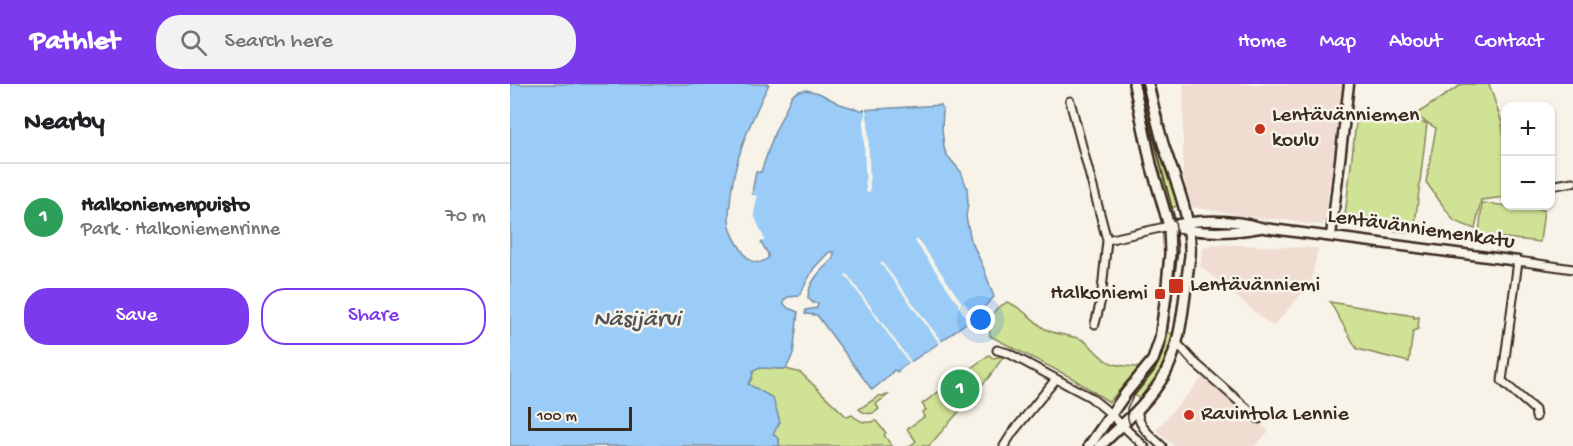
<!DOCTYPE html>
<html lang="en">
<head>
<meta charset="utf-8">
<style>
  body { margin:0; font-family:"Gochi Hand",sans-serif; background:#f2f2f2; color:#202124 }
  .controls { position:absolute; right:18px; top:18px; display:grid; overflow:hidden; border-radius:12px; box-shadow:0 2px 4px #0004 }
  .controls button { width:54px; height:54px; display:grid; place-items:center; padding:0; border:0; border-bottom:2px solid #e0e0e0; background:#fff; color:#202124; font:30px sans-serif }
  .scale { position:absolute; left:18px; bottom:15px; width:104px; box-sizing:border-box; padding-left:6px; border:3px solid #3b2a1e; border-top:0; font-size:16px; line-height:21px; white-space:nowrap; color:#3b2a1e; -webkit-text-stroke:4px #f7f3e8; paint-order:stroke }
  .you { position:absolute; left:471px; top:236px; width:21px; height:21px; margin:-15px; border:4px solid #fff; border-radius:50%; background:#1a73e8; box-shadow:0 0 0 9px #1a73e833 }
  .badge { display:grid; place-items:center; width:39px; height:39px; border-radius:50%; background:#7c3aed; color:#fff; font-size:20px; font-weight:700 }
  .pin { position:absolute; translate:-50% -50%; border:3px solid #fff; box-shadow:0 2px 6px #0006 }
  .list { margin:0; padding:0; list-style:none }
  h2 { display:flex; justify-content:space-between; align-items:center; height:78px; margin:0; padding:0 24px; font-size:26px }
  h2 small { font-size:20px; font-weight:400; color:#757577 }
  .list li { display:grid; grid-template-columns:39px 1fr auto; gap:18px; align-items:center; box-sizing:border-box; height:108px; padding:0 24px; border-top:2px solid #e0e0e0 }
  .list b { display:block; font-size:22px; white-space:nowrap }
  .list p { margin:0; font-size:20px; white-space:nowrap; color:#757577 }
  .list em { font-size:20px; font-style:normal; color:#757577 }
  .actions { display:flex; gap:12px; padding:18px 24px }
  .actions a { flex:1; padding:14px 0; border:2px solid #7c3aed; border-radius:24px; text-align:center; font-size:21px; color:#7c3aed }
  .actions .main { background:#7c3aed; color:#fff }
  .icon { flex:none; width:33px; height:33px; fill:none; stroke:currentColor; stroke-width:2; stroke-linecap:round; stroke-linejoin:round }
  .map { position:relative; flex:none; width:1063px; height:362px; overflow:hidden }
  header { display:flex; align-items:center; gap:36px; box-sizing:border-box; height:84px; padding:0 30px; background:#7c3aed; color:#fff }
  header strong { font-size:28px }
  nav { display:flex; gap:33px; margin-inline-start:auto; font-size:21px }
  .search { width:420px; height:54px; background:#f2f2f2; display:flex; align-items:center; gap:15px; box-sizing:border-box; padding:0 21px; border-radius:24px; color:#757577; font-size:22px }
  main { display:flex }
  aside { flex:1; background:#fff }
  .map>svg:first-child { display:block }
</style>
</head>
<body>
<header>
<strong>Pathlet</strong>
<div class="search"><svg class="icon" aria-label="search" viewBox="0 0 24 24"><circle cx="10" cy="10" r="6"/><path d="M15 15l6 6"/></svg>Search here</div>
<nav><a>Home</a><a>Map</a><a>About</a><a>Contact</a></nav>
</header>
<main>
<aside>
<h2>Nearby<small></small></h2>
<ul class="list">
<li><span class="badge" style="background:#2e9e5b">1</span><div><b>Halkoniemenpuisto</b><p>Park · Halkoniemenrinne</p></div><em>70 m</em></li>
</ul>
<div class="actions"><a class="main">Save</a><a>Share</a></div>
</aside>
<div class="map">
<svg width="1063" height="362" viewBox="0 0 1063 362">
  <rect width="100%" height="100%" fill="#f7f3e8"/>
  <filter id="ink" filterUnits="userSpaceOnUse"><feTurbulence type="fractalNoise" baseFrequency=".0167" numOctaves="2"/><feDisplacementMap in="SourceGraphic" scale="12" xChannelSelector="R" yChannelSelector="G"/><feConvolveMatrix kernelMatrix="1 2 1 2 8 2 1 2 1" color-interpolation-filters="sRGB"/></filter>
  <g filter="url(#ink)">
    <!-- built -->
    <path fill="#f1dcd2" d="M673 0H833L814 141 798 140 776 136 754 135 682 123 673 91Z
      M703 160 808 164 801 199 763 243 690 182 693 164Z
      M695 291 759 347 745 362H664L646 346Z"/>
    <!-- green -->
    <path fill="#d0e296" stroke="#86865a" stroke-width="1.5" d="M626 0H635L670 121 658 125 649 88 643 74Z
      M952 0H979L992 39 995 63V113L971 116 965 145 944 137 916 98 926 44 905 31Z
      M847 30 917 39 904 149 834 140Z
      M972 119 1034 126 1030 158 969 151Z
      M497 218C511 222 523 237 535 245 546 251 559 251 571 255 580 259 584 267 592 273 601 282 615 282 627 283L628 285 599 318 562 294 480 252V247L476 240 486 225Z
      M820 218 904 232V234L909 233 908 245 903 247 899 278 847 265Z
      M653 248 666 250C659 277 649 294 632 316L620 309Z
      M479 271 483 274 494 272 479 293 419 362H400L406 357 397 345 414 333 412 328 416 326 412 320Z
      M250 284 276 285 291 289 337 333 342 331C350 338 356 340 366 337L376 349 374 351 382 362H269V355L263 350 238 300 242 294 243 287Z
      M378 311 366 320 369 325C363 331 355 331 349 325L369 312Z"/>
    <!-- water -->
    <path fill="#9accf7" stroke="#748ba0" stroke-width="1.5" d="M0 0H259C240 38 223 77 220 119 219 127 218 135 220 142 222 153 229 162 235 171 242 180 249 181 258 174V170C238 138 238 125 246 88H251L264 50 282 11 289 7 296 6 309 9 330 20 350 26 431 21 433 27 432 45 434 63 436 70 451 88 457 104 458 119 456 133 461 156 474 185 484 213 468 229 467 228 463 230 464 233 429 259 390 285 388 288 384 286 378 293 362 306 307 231 295 230 296 226 307 224 308 219H303L298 214C298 198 312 185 323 175L324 168H319L304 184 289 212 278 213 274 216V220L278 224 288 228 283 270 276 285 250 284 243 287 242 294 238 300 263 314 270 338 263 350 269 355V362H0Z"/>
    <!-- pier -->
    <path fill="#f7f3e8" d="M356 23 357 35H358L360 108H356L353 35H355V24Z
      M240 110 247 112 244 131 255 156 248 159 238 137 237 127Z
      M408 155 452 219 454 218 464 233 459 237 448 222 449 221 405 157Z
      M372 178 432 258 430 260 370 179Z
      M337 190 401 278V280L399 279 335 191Z"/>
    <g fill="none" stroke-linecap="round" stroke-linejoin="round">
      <!-- minor casing -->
      <g stroke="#3b2a1e" stroke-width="11">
        <path id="minor" d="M560 17 597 156
          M1040 102 1063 98
          M585 240 591 216 597 156 659 142
          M667 259 684 278 749 335
          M487 266 498 269 580 313 595 325 634 362
          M628 325C626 341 641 352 652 362
          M1026 333 1025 326 992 297 1008 177 1063 185
          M494 362 503 348 546 295"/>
      </g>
      <!-- tertiary casing -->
      <g stroke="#3b2a1e" stroke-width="13">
        <path id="tertiary" d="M659 142C690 135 723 135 754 144L1008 177
          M662 142C688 150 723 149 750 144
          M821 152 839 0"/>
      </g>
      <!-- secondary casing -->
      <g stroke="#3b2a1e" stroke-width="14">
        <path id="secondary" d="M579 362 616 309 643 276 650 255 656 211 660 170 659 142 641 80 624 0
          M590 362C613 340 639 318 655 290 673 256 674 210 680 172 682 135 666 98 654 63 648 43 643 21 638 0"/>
      </g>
      <!-- minor -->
      <use href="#minor" stroke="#f7f3e8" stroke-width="7"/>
      <!-- tertiary -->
      <use href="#tertiary" stroke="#f7f3e8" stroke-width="8"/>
      <!-- secondary -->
      <use href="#secondary" stroke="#f7f3e8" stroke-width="9"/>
      <!-- tram -->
      <path stroke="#3b2a1e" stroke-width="1.5" d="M629 0 665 135 668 167 655 264 645 286 623 313 617 324 618 335 621 344 640 362"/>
    </g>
  </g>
  <!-- markers -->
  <g fill="#c8321e" stroke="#f7f3e8" stroke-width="2">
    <circle cx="750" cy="45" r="6"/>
    <rect x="658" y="194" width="16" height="16" rx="3"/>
    <rect x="644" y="204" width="12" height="12" rx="3"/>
    <circle cx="679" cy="331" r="6"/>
  </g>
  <g text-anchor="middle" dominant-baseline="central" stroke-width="5" stroke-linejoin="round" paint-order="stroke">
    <!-- poi labels -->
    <g font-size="22" fill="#3b2a1e" stroke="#f7f3e8" text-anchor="start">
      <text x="762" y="32">Lentävänniemen<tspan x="762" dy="25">koulu</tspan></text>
      <text x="680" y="202">Lentävänniemi</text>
      <text x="638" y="210" text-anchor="end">Halkoniemi</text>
      <text x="691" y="331">Ravintola Lennie</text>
    </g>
    <!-- street labels -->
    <g font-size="22" fill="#3b2a1e" stroke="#f7f3e8">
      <text transform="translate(911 146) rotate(8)">Lentävänniemenkatu</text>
    </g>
    <!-- water labels -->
    <g font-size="24" font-style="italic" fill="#535254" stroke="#f7f3e8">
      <text x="127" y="236">Näsijärvi</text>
    </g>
  </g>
</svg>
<div class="controls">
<button>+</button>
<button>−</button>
</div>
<div class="scale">100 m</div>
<div class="you"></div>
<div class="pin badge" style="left:450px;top:305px;background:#2e9e5b">1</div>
</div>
</main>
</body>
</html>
